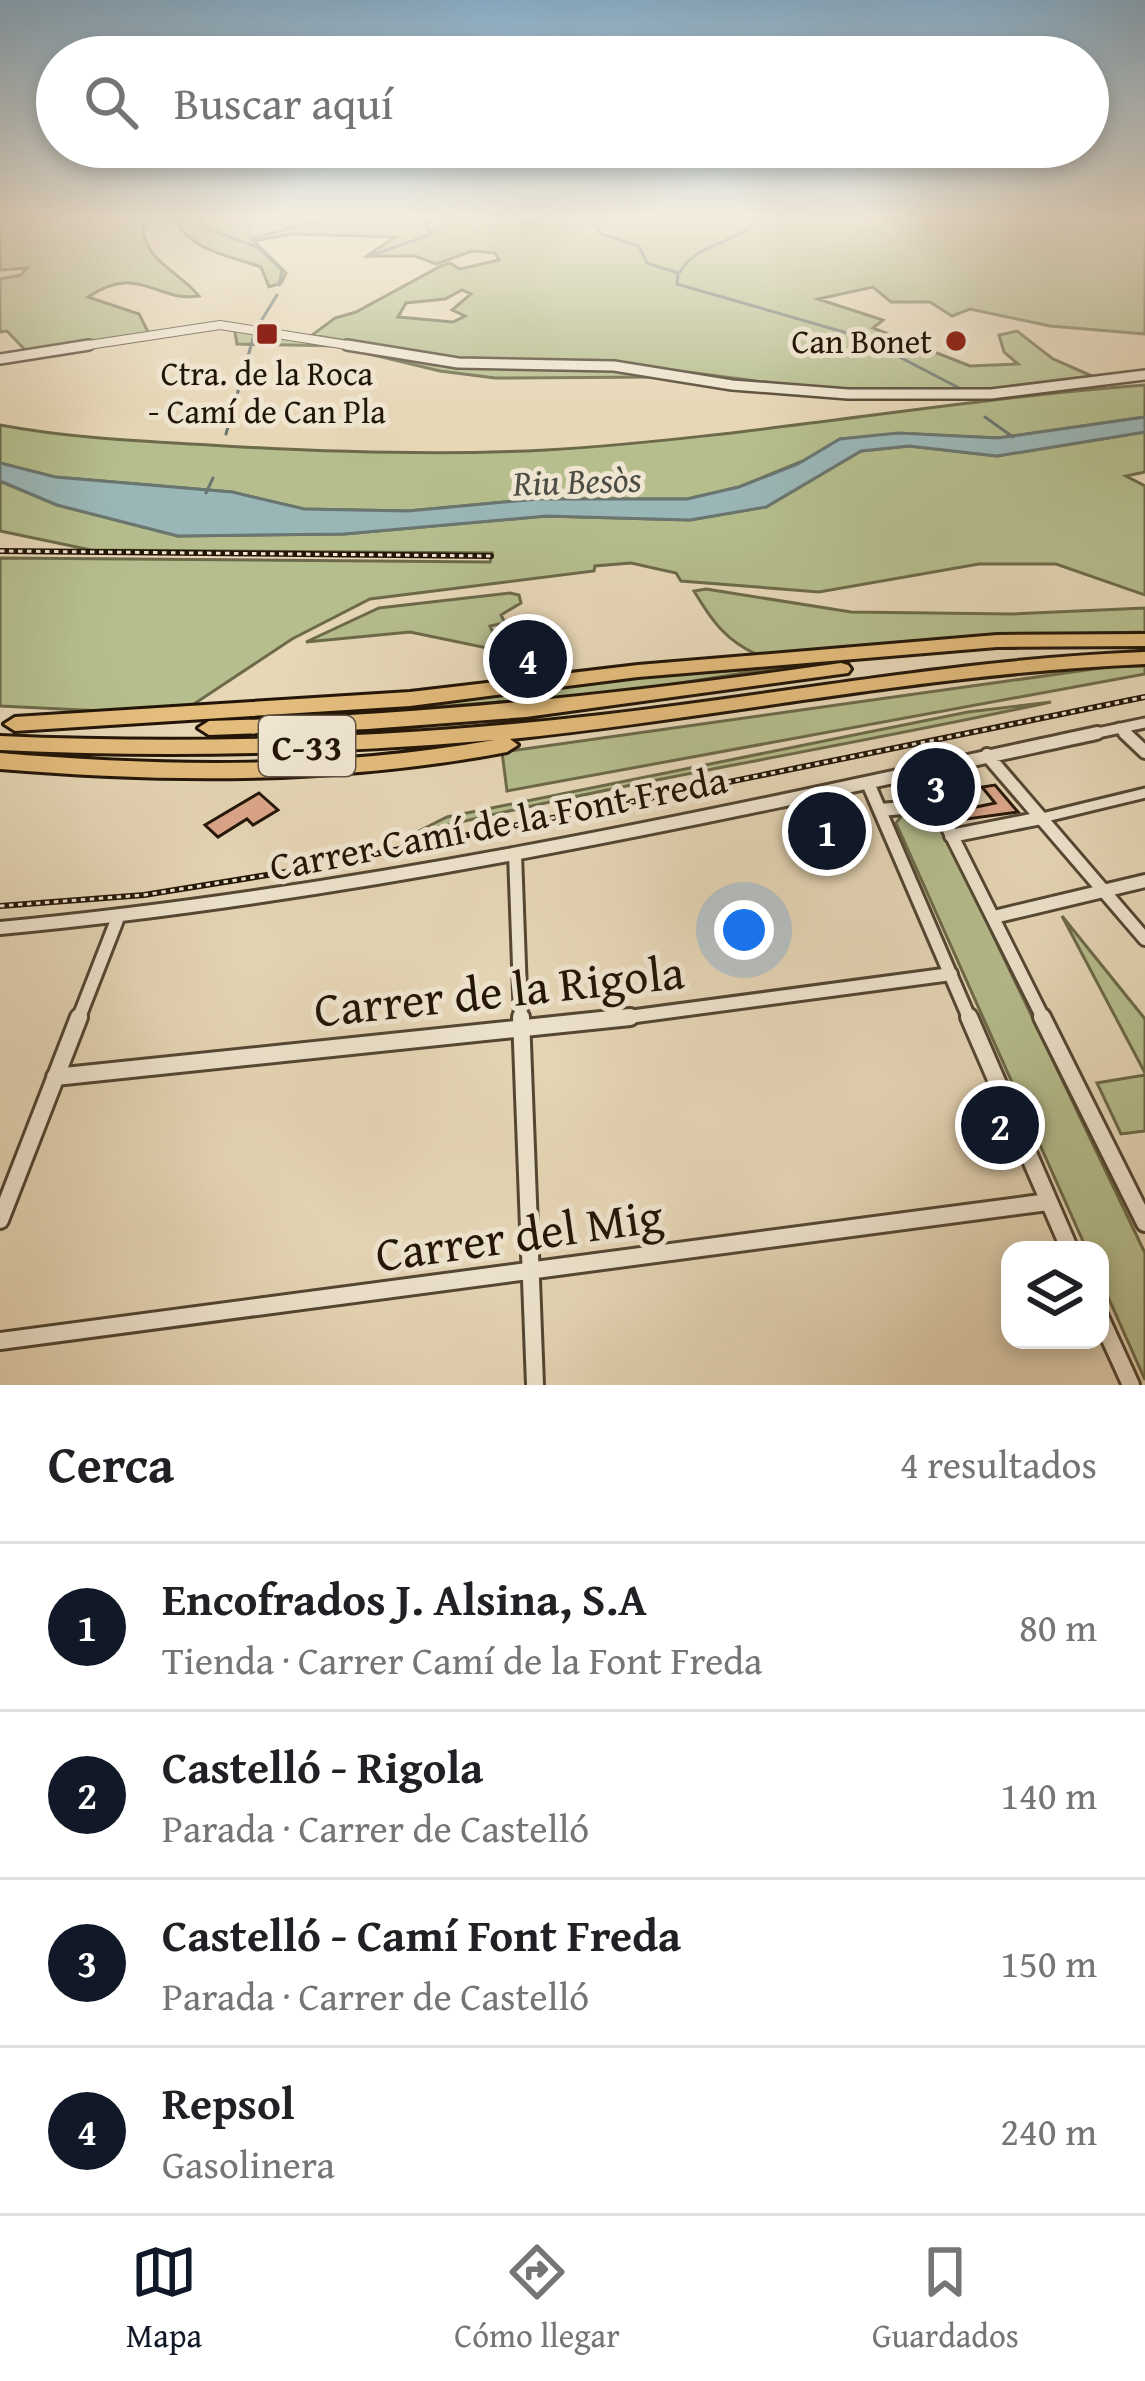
<!DOCTYPE html>
<html lang="es">
<head>
<meta charset="utf-8">
<style>
  body { margin:0; font-family:"Gentium Book Plus",serif; background:#f6f6f6; color:#202124 }
  .controls { position:absolute; right:36px; bottom:36px; display:grid; overflow:hidden; border-radius:24px; box-shadow:0 6px 18px #0003 }
  .controls button { width:108px; height:108px; display:grid; place-items:center; padding:0; border:0; border-bottom:3px solid #e0e0e0; background:#fff; color:#202124; font:60px sans-serif }
  .you { position:absolute; left:744px; top:930px; width:42px; height:42px; margin:-30px; border:9px solid #fff; border-radius:50%; background:#1a73e8; box-shadow:0 0 0 18px #1a73e833 }
  .badge { display:grid; place-items:center; width:78px; height:78px; border-radius:50%; background:#111827; color:#fff; font-size:39px; font-weight:700 }
  .pin { position:absolute; translate:-50% -50%; border:6px solid #fff; box-shadow:0 3px 12px #0006 }
  .list { margin:0; padding:0; list-style:none }
  h2 { display:flex; justify-content:space-between; align-items:center; height:156px; margin:0; padding:0 48px; font-size:51px }
  h2 small { font-size:39px; font-weight:400; color:#757577 }
  .list li { display:grid; grid-template-columns:78px 1fr auto; gap:36px; align-items:center; box-sizing:border-box; height:168px; padding:0 48px; border-top:3px solid #e0e0e0 }
  .list b { display:block; font-size:45px; white-space:nowrap }
  .list p { margin:0; font-size:39px; white-space:nowrap; color:#757577 }
  .list em { font-size:39px; font-style:normal; color:#757577 }
  .icon { flex:none; width:66px; height:66px; fill:none; stroke:currentColor; stroke-width:2; stroke-linecap:round; stroke-linejoin:round }
  .map { position:relative; flex:none; width:1145px; height:1385px; overflow:hidden }
  .search { position:absolute; background:#fff; box-shadow:0 6px 18px #0003; left:36px; right:36px; top:36px; height:132px; display:flex; align-items:center; gap:30px; box-sizing:border-box; padding:0 42px; border-radius:66px; color:#757577; font-size:45px }
  .sheet { height:828px; background:#fff }
  nav { display:flex; justify-content:space-around; align-items:center; box-sizing:border-box; height:168px; border-top:3px solid #e0e0e0; background:#fff; font-size:33px; color:#757577 }
  nav a { display:grid; justify-items:center; gap:6px }
  nav .on { color:#111827 }
  .map>svg:first-child { display:block }
</style>
</head>
<body>
<div class="map">
<svg width="1145" height="1385" viewBox="0 0 1145 1385">
  <rect width="100%" height="100%" fill="#e7d7b7"/>
  <filter id="stains"><feTurbulence type="fractalNoise" baseFrequency=".00167" numOctaves="4"/><feColorMatrix values="0 0 0 0 .2 0 0 0 0 .09 0 0 0 0 .02 0 0 0 .5 -.17"/></filter>
  <radialGradient id="worn" r=".72"><stop offset=".6" stop-color="#630" stop-opacity="0"/><stop offset="1" stop-color="#630" stop-opacity=".3"/></radialGradient>
  <!-- green -->
  <path fill="#b6be8e" stroke="#6c6a4a" stroke-width="3" fill-rule="evenodd" d="M0 216H166L143 220C140 260 177 269 199 296 155 303 140 262 88 297L139 314 149 334 27 352 7 331 0 332V279L21 275 27 268 0 270Z
    M175 216H1145V334L1050 326 970 309 952 316 930 302H891L873 287 818 299 883 320 873 328 970 366 1018 364 1004 352 999 335 1017 331 1053 359 1092 376 998 389 843 392 632 365 463 361 312 335 335 318 356 312 441 266 450 263 460 269 499 260 495 253 472 251 436 264 415 256H367L395 237 291 234 254 241 286 273 281 283 269 287 261 267C230 256 184 249 175 216ZM462 290 471 294 452 310 465 316 453 322 398 317 406 303 445 299Z
    M234 327 447 364 610 368 660 377 495 378 440 371 336 346 237 344Z
    M1145 385V417L998 438 913 434 840 439 803 461 739 487 687 499H538L408 511 304 509 232 492 55 477 0 463V425C69 438 139 441 209 445 322 452 433 456 546 450 746 438 945 400 1145 385Z
    M1145 432V472L1126 476 1145 486V595L1056 564H979L819 592 681 581 676 573 631 563 595 566 594 571 370 599 292 639 191 706 164 714 0 706V558L490 562 492 553 91 550 0 531V481L57 505 178 536 344 534 546 516 690 520 766 507 861 451 909 446 997 456Z
    M706 589 851 612 1013 614 1145 608V632L1019 635 758 655C726 641 712 621 694 591Z
    M510 593 519 595 521 603 501 615 505 623 490 626 500 646 487 648 410 632 306 642 379 608Z
    M1115 666H1145V674L507 791 502 752Z
    M782 667 617 693 421 708 425 702 602 680Z
    M1051 702C840 748 624 781 415 833L447 817 968 712Z
    M921 811 937 818 1145 1253V1380L1100 1279V1250H1087L896 823 905 812Z
    M1062 916 1145 1019V1073Z
    M1145 1075V1131L1121 1134 1097 1083Z"/>
  <!-- water -->
  <path fill="#9ab7b8" stroke="#6a7671" stroke-width="3" d="M1145 417V432L997 456 909 446 861 451 766 507 690 520 546 516 344 534 178 536 57 505 0 481V463L55 477 232 492 304 509 408 511 538 499H687L739 487 798 464 840 439 898 433 998 438Z"/>
  <g fill="none" stroke-linecap="round" stroke-linejoin="round">
    <!-- stream -->
    <path stroke="#6a7671" stroke-width="3" d="M201 216 205 228 257 247 282 270 279 285
      M589 216 601 234 639 246 647 263 678 273 677 284 861 337 961 389
      M251 239 333 216
      M367 257 432 234 426 224 431 216
      M680 272C697 241 743 244 758 216
      M258 326 277 295
      M985 417 1013 437
      M226 434 254 335
      M206 493 213 478"/>
  </g>
  <!-- building -->
  <path fill="#dea78d" stroke="#221507" stroke-width="3" d="M535 637 553 671 517 675 502 643Z
    M966 773 978 788 964 791 976 807 995 803 982 787 995 785 1018 812 967 819 937 778Z
    M259 793 278 810 253 825 247 819 218 837 205 825Z"/>
  <g fill="none" stroke-linecap="round" stroke-linejoin="round">
    <!-- pedestrian casing -->
    <g stroke="#534633" stroke-width="15">
      <path id="pedestrian" d="M1042 818 1145 793"/>
    </g>
    <!-- minor-far2 casing -->
    <g stroke="#534633" stroke-width="15">
      <path id="minor-far2" d="M1119 728 1128 736
        M1083 736 1145 723"/>
    </g>
    <!-- minor-far1 casing -->
    <g stroke="#534633" stroke-width="18">
      <path id="minor-far1" d="M1125 733 1145 752
        M987 755 1145 939
        M919 770 1044 1020
        M868 783 970 1020
        M881 810 934 805
        M951 836 1041 818
        M515 854 521 1020
        M994 917 1145 881
        M0 928C371 893 732 812 1097 733
        M78 1020 117 920
        M606 1020 951 974"/>
    </g>
    <!-- minor casing -->
    <g stroke="#534633" stroke-width="22">
      <path id="minor" d="M521 1017 535 1385
        M969 1017 1070 1250
        M1042 1017 1145 1223
        M55 1077 630 1017
        M0 1220 79 1017
        M1100 1317 1131 1385
        M0 1341 1048 1202"/>
    </g>
    <!-- tertiary-far1 casing -->
    <g stroke="#534633" stroke-width="10">
      <path id="tertiary-far1" d="M69 348 220 325 366 348"/>
    </g>
    <!-- tertiary casing -->
    <g stroke="#534633" stroke-width="14">
      <path id="tertiary" d="M347 345 458 363 614 366 732 385 848 394H991L1145 375
        M0 359 89 345"/>
    </g>
    <!-- motorway casing -->
    <g stroke="#221507" stroke-width="6">
      <path id="motorway" d="M1145 634V646L997 647 638 677 410 706 15 731 4 724 15 717 410 692 638 665 997 635Z
        M1145 652V664C932 673 722 717 510 739L518 745 507 752C338 784 171 783 0 769V753C166 767 329 769 494 740 329 754 165 758 0 750V736C201 745 401 738 601 715 783 694 962 659 1145 652Z
        M841 663 848 665 851 669 848 673 526 717 368 729 209 735 198 728 209 721C421 716 631 693 841 663Z"/>
    </g>
    <!-- pedestrian -->
    <use href="#pedestrian" stroke="#efe5d0" stroke-width="9"/>
    <!-- minor-far2 -->
    <use href="#minor-far2" stroke="#efe5d0" stroke-width="9"/>
    <!-- minor-far1 -->
    <use href="#minor-far1" stroke="#efe5d0" stroke-width="12"/>
    <!-- minor -->
    <use href="#minor" stroke="#efe5d0" stroke-width="16"/>
    <!-- tertiary-far1 -->
    <use href="#tertiary-far1" stroke="#efe5d0" stroke-width="8"/>
    <!-- tertiary -->
    <use href="#tertiary" stroke="#efe5d0" stroke-width="9"/>
    <!-- motorway -->
    <use href="#motorway" fill="#e4bc7c" fill-rule="evenodd"/>
    <!-- rail casing -->
    <g stroke="#221507" stroke-width="6">
      <path id="rail" d="M0 551 491 556
        M0 906 144 895 292 871 1145 697"/>
    </g>
    <!-- rail -->
    <use href="#rail" stroke="#efe5d0" stroke-width="3" stroke-dasharray="4.5" stroke-linecap="butt"/>
  </g>
  <!-- sky -->
  <linearGradient id="sky" x2="0" y2="1"><stop stop-color="#89b5d5"/><stop offset="0.53" stop-color="#f4eddf"/><stop offset="1" stop-color="#f4eddf" stop-opacity="0"/></linearGradient>
  <rect width="1145" height="410" fill="url(#sky)"/>
  <!-- markers -->
  <g fill="#8f2418" stroke="#efe5d0" stroke-width="4.5">
    <rect x="255" y="322" width="24" height="24" rx="6"/>
    <circle cx="956" cy="341" r="12"/>
  </g>
  <g text-anchor="middle" dominant-baseline="central" stroke-width="10" stroke-linejoin="round" paint-order="stroke">
    <!-- far-poi labels -->
    <g font-size="33" fill="#221507" stroke="#efe5d0" text-anchor="end">
      <text x="932" y="341">Can Bonet</text>
      <text x="267" y="373" text-anchor="middle">Ctra. de la Roca<tspan x="267" dy="38">- Camí de Can Pla</tspan></text>
    </g>
    <!-- far-water labels -->
    <g font-size="36" font-style="italic" fill="#4c4e45" stroke="#efe5d0">
      <text transform="translate(577 480) rotate(-2)">Riu Besòs</text>
    </g>
    <!-- shield labels -->
    <rect fill="#efe5d0" stroke="#605343" stroke-width="3" x="259" y="716" width="96" height="60" rx="9"/>
    <g font-size="36" font-weight="bold" fill="#221507">
      <text x="307" y="746">C-33</text>
    </g>
    <!-- street labels -->
    <g font-size="39" fill="#221507" stroke="#efe5d0">
      <text transform="translate(498 822) rotate(-11)">Carrer Camí de la Font Freda</text>
    </g>
    <!-- near-street labels -->
    <g font-size="48" fill="#221507" stroke="#efe5d0">
      <text transform="translate(499 990) rotate(-6)">Carrer de la Rigola</text>
      <text transform="translate(519 1234) rotate(-8)">Carrer del Mig</text>
    </g>
  </g>
  <rect width="100%" height="100%" filter="url(#stains)"/>
  <rect width="100%" height="100%" fill="url(#worn)"/>
</svg>
<div class="controls">
<button><svg class="icon" aria-label="layers" viewBox="0 0 24 24"><path d="M12 4l9 5-9 5-9-5zM3 14l9 5 9-5"/></svg></button>
</div>
<div class="you"></div>
<div class="pin badge" style="left:827px;top:831px">1</div>
<div class="pin badge" style="left:1000px;top:1125px">2</div>
<div class="pin badge" style="left:936px;top:787px">3</div>
<div class="pin badge" style="left:528px;top:659px">4</div>
<div class="search"><svg class="icon" aria-label="search" viewBox="0 0 24 24"><circle cx="10" cy="10" r="6"/><path d="M15 15l6 6"/></svg>Buscar aquí</div>
</div>
<section class="sheet">
<h2>Cerca<small>4 resultados</small></h2>
<ul class="list">
<li><span class="badge">1</span><div><b>Encofrados J. Alsina, S.A</b><p>Tienda · Carrer Camí de la Font Freda</p></div><em>80 m</em></li>
<li><span class="badge">2</span><div><b>Castelló - Rigola</b><p>Parada · Carrer de Castelló</p></div><em>140 m</em></li>
<li><span class="badge">3</span><div><b>Castelló - Camí Font Freda</b><p>Parada · Carrer de Castelló</p></div><em>150 m</em></li>
<li><span class="badge">4</span><div><b>Repsol</b><p>Gasolinera</p></div><em>240 m</em></li>
</ul>
</section>
<nav>
<a class="on"><svg class="icon" aria-label="map" viewBox="0 0 24 24"><path d="M3 6l6-2 6 2 6-2v14l-6 2-6-2-6 2zM9 4v14M15 6v14"/></svg>Mapa</a>
<a><svg class="icon" aria-label="directions" viewBox="0 0 24 24"><path d="M12 3l9 9-9 9-9-9zM9 14v-3h6M13 9l2 2-2 2"/></svg>Cómo llegar</a>
<a><svg class="icon" aria-label="saved" viewBox="0 0 24 24"><path d="M7 4h10v16l-5-4-5 4z"/></svg>Guardados</a>
</nav>
</body>
</html>
